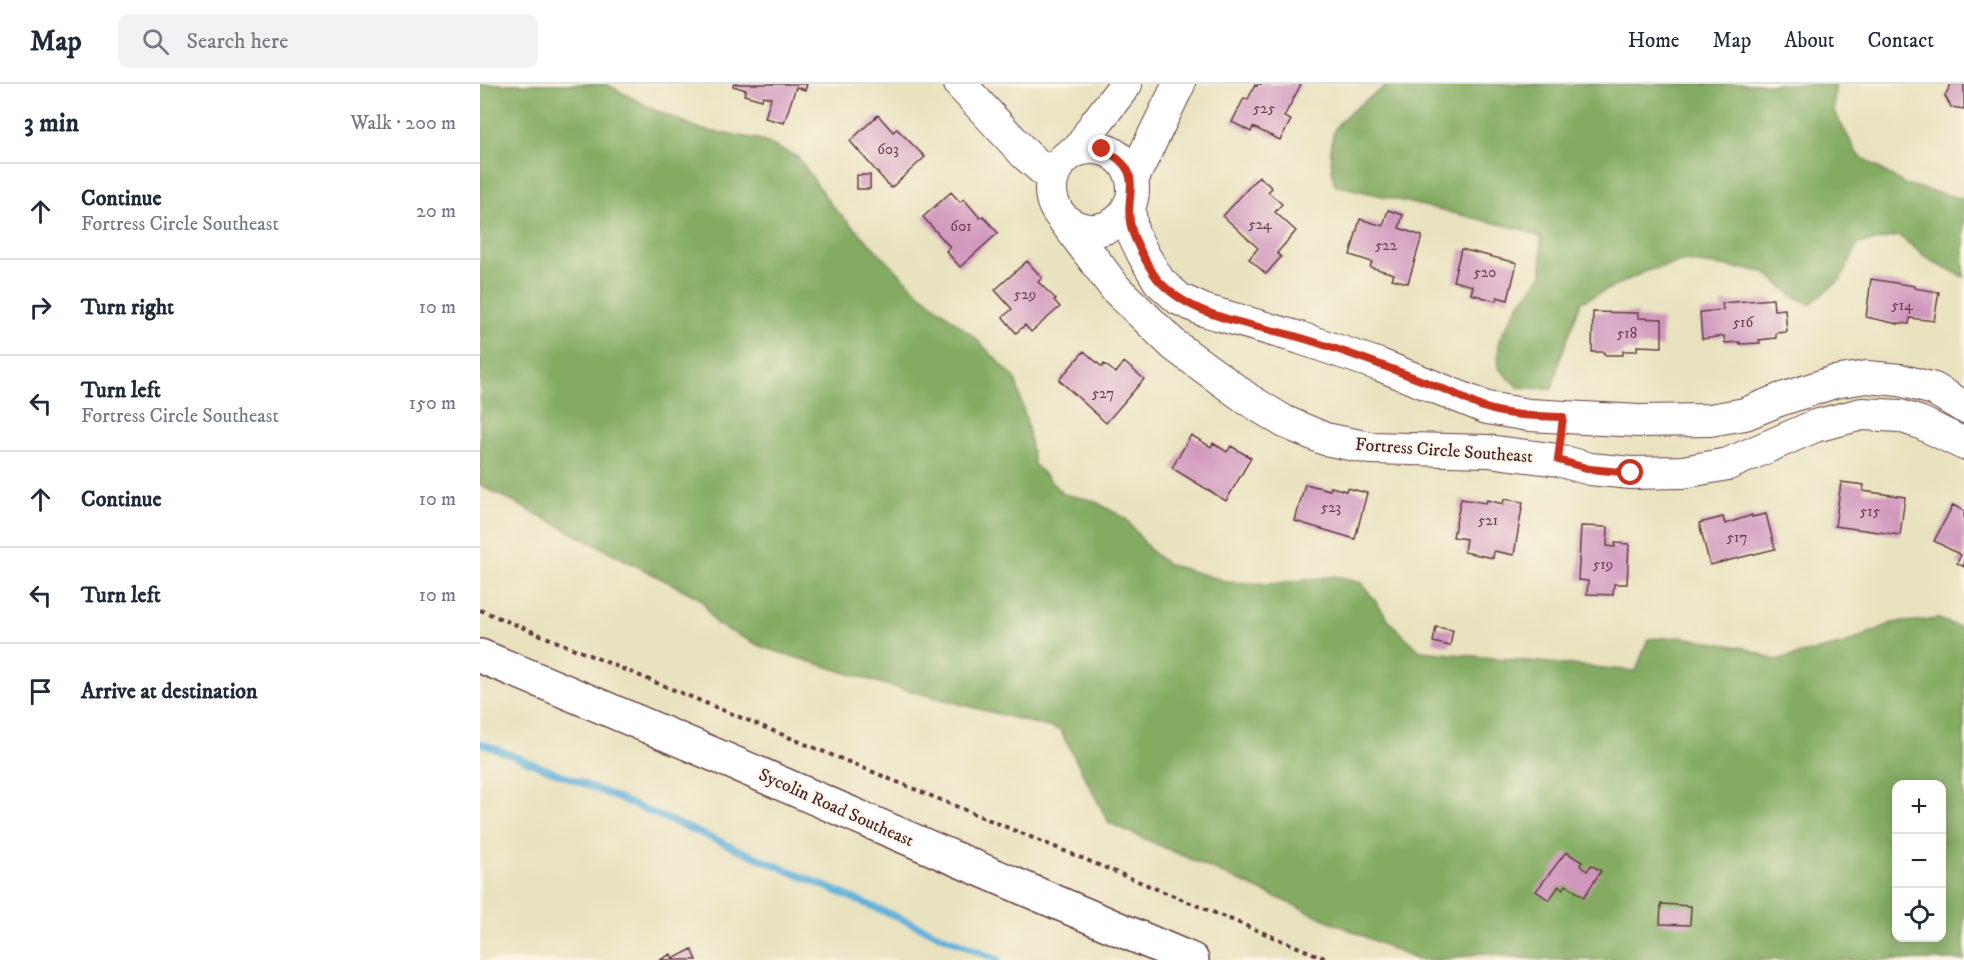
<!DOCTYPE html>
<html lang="en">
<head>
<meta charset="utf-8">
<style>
  body { margin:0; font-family:"IM FELL DW Pica",serif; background:#f2f2f3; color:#1f2937 }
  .controls { position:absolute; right:18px; bottom:18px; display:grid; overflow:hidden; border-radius:12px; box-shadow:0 3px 15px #0003 }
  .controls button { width:54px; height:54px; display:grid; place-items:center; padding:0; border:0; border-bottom:2px solid #e0e1e3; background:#fff; color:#1f2937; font:30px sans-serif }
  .stop { position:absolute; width:18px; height:18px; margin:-14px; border:4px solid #c8321e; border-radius:50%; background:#fff }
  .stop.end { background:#c8321e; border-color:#fff; box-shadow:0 2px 6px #0008 }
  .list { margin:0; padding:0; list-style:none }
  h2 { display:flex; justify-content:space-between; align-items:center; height:78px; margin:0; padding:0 24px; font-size:26px }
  h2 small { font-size:20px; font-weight:400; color:#747a83 }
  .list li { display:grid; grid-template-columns:39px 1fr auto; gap:18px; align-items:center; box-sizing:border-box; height:96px; padding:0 24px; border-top:2px solid #e0e1e3 }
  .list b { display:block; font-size:22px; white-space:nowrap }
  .list p { margin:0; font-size:20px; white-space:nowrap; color:#747a83 }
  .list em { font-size:20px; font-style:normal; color:#747a83 }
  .icon { flex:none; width:33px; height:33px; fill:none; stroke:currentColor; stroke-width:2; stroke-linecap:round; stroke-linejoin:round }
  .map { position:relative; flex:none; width:1484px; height:876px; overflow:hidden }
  header { display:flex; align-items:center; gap:36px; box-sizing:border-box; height:84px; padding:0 30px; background:#fff; border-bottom:2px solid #e0e1e3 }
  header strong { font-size:28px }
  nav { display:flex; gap:33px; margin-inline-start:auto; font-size:21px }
  .search { width:420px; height:54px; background:#f2f2f3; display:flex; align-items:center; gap:15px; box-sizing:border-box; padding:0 21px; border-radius:12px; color:#747a83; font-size:22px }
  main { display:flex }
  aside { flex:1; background:#fff }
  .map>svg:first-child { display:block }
</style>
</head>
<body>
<header>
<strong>Map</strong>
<div class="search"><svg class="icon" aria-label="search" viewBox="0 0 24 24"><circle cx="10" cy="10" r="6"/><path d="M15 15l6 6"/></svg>Search here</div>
<nav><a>Home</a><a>Map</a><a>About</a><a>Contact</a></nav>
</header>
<main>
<aside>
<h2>3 min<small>Walk · 200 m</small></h2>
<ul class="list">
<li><svg class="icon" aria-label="ahead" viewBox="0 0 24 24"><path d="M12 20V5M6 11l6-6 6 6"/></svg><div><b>Continue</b><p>Fortress Circle Southeast</p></div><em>20 m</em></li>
<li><svg class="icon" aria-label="right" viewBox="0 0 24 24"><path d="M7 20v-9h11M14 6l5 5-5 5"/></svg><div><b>Turn right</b></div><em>10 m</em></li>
<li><svg class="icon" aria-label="left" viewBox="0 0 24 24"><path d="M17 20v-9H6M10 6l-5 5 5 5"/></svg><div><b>Turn left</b><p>Fortress Circle Southeast</p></div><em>150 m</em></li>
<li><svg class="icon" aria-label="ahead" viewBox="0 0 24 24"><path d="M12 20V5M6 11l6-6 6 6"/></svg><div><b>Continue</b></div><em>10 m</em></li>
<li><svg class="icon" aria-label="left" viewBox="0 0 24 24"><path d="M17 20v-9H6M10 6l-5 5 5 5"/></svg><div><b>Turn left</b></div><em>10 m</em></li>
<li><svg class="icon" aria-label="arrive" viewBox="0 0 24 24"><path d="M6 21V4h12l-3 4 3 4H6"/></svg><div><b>Arrive at destination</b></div></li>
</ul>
</aside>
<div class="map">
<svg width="1484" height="876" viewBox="0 0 1484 876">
  <rect width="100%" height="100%" fill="#fcf5e5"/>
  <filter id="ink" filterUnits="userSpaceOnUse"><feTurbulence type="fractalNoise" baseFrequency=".0167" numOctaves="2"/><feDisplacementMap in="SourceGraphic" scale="12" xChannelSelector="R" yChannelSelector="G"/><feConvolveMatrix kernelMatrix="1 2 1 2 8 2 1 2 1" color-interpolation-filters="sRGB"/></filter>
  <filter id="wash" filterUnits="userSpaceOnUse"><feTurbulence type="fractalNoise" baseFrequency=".008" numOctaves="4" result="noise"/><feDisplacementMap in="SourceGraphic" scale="24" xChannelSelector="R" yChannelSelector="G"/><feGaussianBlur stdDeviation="1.35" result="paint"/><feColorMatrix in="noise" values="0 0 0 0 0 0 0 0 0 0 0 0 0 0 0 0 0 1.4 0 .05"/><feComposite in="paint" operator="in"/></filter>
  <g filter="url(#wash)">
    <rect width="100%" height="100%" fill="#e9e2bf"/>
    <!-- forest -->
    <path fill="#83ac62" stroke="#666646" stroke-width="1.5" fill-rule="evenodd" d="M0 0H126L175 26 223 46 278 55 318 73 351 121 435 205 493 252 535 294 547 339 554 380 583 410 612 416 645 434 671 467 687 480 749 498 793 500 856 492 882 499 911 539 940 567 1156 587 1168 555 1202 553 1265 564 1295 576 1365 560 1412 539 1459 535 1484 545V876H1062L1000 869 964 876H937L629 739 580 646 407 601 282 563 236 540 221 515 0 401ZM1416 700H1462V854H1416Z
      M910 0H1355L1354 27 1378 71 1424 100 1484 115V193L1450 176 1419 152 1378 160 1361 195 1330 220 1313 212 1285 188 1206 177 1169 186 1101 218 1080 275 1072 305 1038 303 1018 284 1019 256 1039 220 1062 191 1061 153 1040 145 855 101C851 83 848 63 855 45 861 32 897 8 910 0Z"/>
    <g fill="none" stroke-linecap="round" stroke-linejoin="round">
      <!-- stream -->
      <path stroke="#5fb0da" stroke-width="7" d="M0 659 102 699 518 876"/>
    </g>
    <g id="blocks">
      <!-- building -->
      <path fill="#d097bd" d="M254 0H327L325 6 316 3 304 39 285 34 291 14 283 12 282 16 264 11 266 6 253 2Z
        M778 0H821L804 33 811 36 800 56 773 43 771 48 752 38 764 14 768 15 775 1 777 2Z
        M1471 0H1484V25L1471 23 1465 12Z
        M398 31 413 48 417 45 445 73 411 104 370 57Z
        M377 91H390V105H377Z
        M779 92 792 104 788 108 802 120 795 128 816 147 797 169 801 173 786 190 769 175 778 164 743 132Z
        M471 108 480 118 484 115 500 134 503 132 518 149 480 183 466 167 470 163 443 133Z
        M908 126 923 131 919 144 942 152 928 199 912 195 914 190 890 183 892 178 870 171 880 135 903 142Z
        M981 165 1037 179 1028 216 1017 213 1016 217 991 210 993 202 973 197Z
        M547 177 562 194 558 198 576 215 574 216 580 223 551 248 545 241 536 249 523 233 532 225 515 206Z
        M1391 195 1435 202 1434 204 1459 208 1454 237 1430 234 1429 240 1418 239V240L1386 233Z
        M1293 215 1294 226 1305 225 1307 248 1296 249V254L1279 256 1280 259 1260 260V258L1245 259 1244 252 1222 255 1220 228 1243 226 1242 219Z
        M1113 228 1158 229V234L1182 235V263L1157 262V267H1143V271H1124V268H1112Z
        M604 267 622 283 624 280 636 289 644 278 664 295 626 339 579 296Z
        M711 351 731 363 733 359 747 368 751 362 771 374 746 417 692 384Z
        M1361 398 1384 401 1383 407 1425 413 1420 451 1355 442Z
        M825 400 850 406 851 403 866 407 867 404 887 409 875 455 815 437Z
        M981 415 1006 419 1007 416 1023 420 1024 415 1043 418 1034 471 1014 467 1013 474 984 468 986 455 973 453Z
        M1473 421 1484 427V483L1477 479 1481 471 1454 457Z
        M1286 430 1295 465 1230 481 1219 439 1243 433 1245 440 1272 431V433Z
        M1101 442 1128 443 1127 462 1135 463V459L1149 460 1147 500H1134L1133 511 1107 510 1108 497 1098 496Z
        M956 543 973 546 970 562 953 558Z
        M1086 768 1102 778 1100 782 1107 787 1111 781 1121 787 1104 813 1086 801 1083 805 1079 802 1069 816 1056 807Z
        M1181 820 1211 822 1210 841 1180 840Z
        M212 865 217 876H180L191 870 193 875Z"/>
    </g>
  </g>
  <g filter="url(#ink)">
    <use href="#blocks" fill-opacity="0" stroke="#623c41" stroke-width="1.5"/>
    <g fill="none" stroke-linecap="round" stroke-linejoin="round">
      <!-- minor casing -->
      <g stroke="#623c41" stroke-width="34">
        <path id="minor" d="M480 0 546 71 573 94
          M571 105a41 41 0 1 1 82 0a41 41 0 1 1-82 0Z
          M599 66 615 40 646 0
          M652 96 699 0
          M649 121 652 147 663 170 679 197 699 215 723 226 820 254 900 281 1007 324 1049 331 1159 337 1230 336 1265 330 1299 316 1354 298 1387 293 1420 296 1454 305 1484 323
          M584 136 636 205 695 262 769 316 805 338 845 355 890 364 1008 367 1078 376 1110 385 1151 389 1203 388 1248 380 1335 342 1382 330 1420 332 1441 339 1484 360"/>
      </g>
      <!-- major casing -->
      <g stroke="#623c41" stroke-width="36">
        <path id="major" d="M0 572C239 670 474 776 712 876"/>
      </g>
      <!-- path -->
      <path stroke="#623c41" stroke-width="4" stroke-dasharray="4.5 4.5" stroke-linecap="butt" d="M0 526 849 876"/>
      <!-- minor -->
      <use href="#minor" stroke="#fff" stroke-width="32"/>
      <!-- major -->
      <use href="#major" stroke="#fff" stroke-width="33"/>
    </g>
  </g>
  <g fill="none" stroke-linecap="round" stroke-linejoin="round" filter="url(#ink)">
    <!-- route -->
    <path stroke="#c8321e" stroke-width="8" d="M622 65C670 89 641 109 652 147 656 159 671 189 680 198 715 235 773 240 818 253 846 261 874 271 901 281 925 290 949 299 973 309 984 314 995 321 1006 324 1030 332 1058 332 1083 333L1078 376 1110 385 1151 389"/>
  </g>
  <g text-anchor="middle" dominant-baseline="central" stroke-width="4.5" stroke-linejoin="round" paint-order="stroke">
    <!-- number labels -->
    <g font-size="15" fill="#6c3d50">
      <text x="784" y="24">525</text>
      <text x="408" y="65">603</text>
      <text x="780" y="140">524</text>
      <text x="481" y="142">601</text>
      <text x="906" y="161">522</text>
      <text x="1005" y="188">520</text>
      <text x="545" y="210">529</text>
      <text x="1422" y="221">514</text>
      <text x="1263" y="238">516</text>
      <text x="1147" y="249">518</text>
      <text x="623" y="309">527</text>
      <text x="851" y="423">523</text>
      <text x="1390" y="427">515</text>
      <text x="1008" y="436">521</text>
      <text x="1257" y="453">517</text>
      <text x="1123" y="480">519</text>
    </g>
    <!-- street labels -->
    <g font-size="18" fill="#4a1f2b" stroke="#fcf5e5">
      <text transform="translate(964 367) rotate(4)">Fortress Circle Southeast</text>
      <text transform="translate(356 724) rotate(24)">Sycolin Road Southeast</text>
    </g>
  </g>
</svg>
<div class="controls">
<button>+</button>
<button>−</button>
<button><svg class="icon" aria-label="locate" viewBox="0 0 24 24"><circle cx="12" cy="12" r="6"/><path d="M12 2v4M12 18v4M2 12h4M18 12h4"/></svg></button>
</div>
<div class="stop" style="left:1151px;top:389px"></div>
<div class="stop end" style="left:622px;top:65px"></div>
</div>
</main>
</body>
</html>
